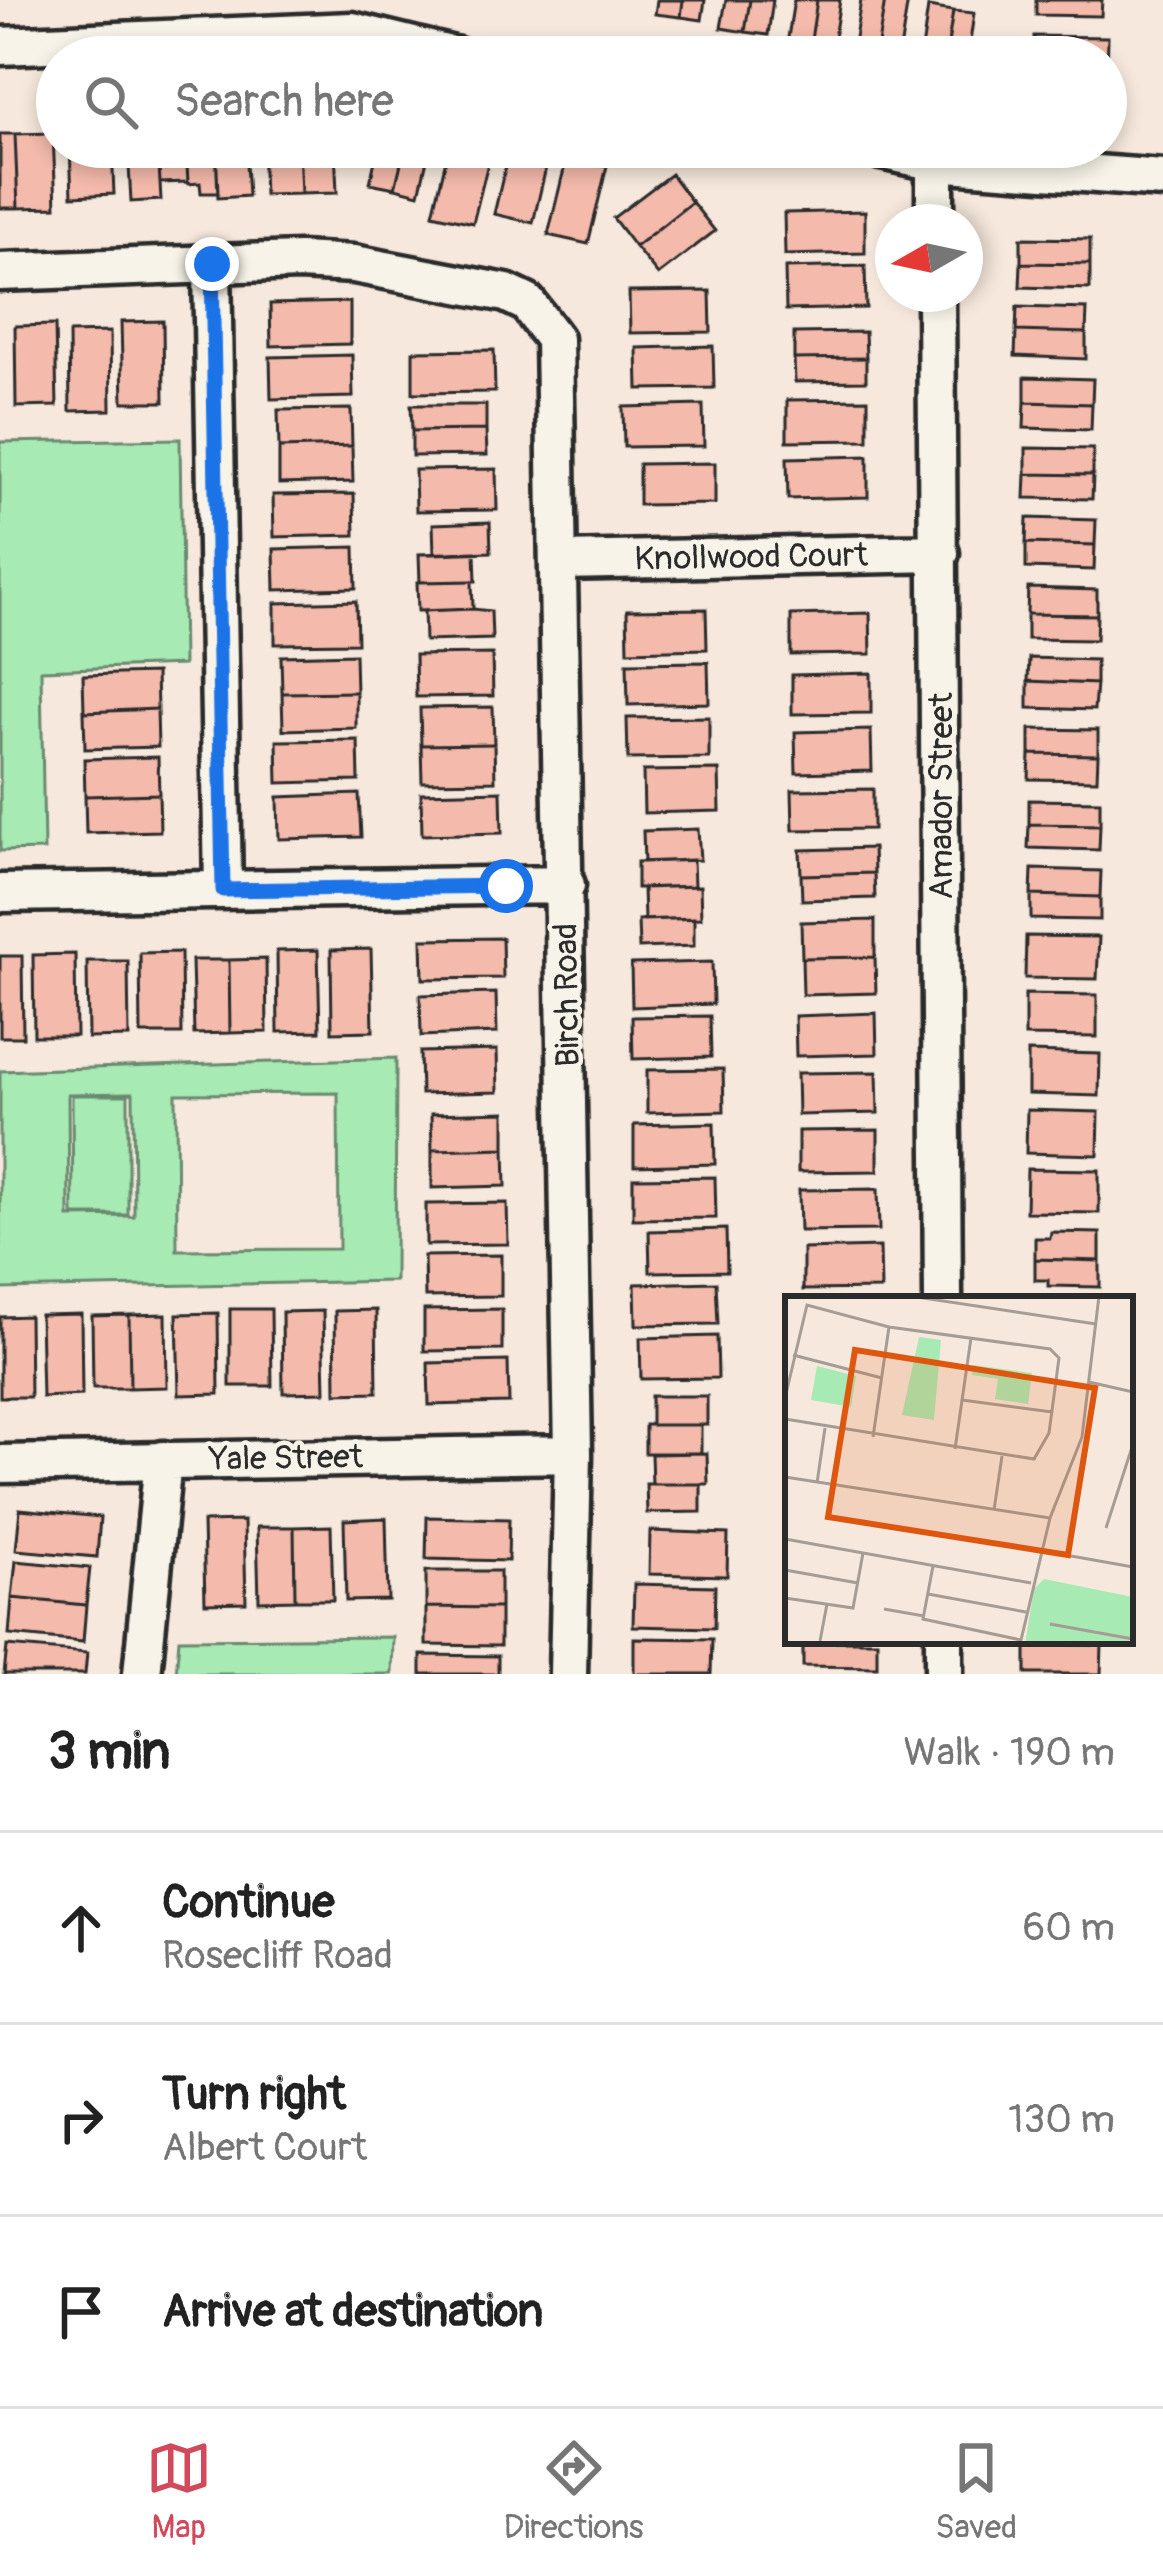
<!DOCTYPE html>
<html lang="en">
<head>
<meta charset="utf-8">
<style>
  body { margin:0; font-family:Pangolin,sans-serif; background:#f2f2f2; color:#222 }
  .compass { position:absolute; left:875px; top:204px; width:108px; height:108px; border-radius:50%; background:#fff; box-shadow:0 6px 18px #0003; rotate:261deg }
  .stop { position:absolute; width:36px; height:36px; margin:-27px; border:9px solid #1a73e8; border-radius:50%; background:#fff }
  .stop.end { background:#1a73e8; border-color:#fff; box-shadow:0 3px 12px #0008 }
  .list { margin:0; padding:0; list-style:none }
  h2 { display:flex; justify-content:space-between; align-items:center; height:156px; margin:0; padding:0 48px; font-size:51px }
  h2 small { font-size:39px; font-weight:400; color:#767676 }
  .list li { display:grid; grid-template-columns:78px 1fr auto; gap:36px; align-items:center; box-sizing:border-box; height:192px; padding:0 48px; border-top:3px solid #e0e0e0 }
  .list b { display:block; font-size:45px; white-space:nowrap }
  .list p { margin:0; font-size:39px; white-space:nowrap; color:#767676 }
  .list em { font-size:39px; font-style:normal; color:#767676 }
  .icon { flex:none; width:66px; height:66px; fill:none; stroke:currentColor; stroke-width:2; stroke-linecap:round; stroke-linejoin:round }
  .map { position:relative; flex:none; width:1163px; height:1674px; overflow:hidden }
  .search { position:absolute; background:#fff; box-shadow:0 6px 18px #0003; left:36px; right:36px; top:36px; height:132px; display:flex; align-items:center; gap:30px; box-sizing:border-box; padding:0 42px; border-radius:66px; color:#767676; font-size:45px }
  .sheet { height:732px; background:#fff }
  nav { display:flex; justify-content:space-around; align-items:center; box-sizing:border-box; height:168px; border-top:3px solid #e0e0e0; background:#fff; font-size:33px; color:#767676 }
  nav a { display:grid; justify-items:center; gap:6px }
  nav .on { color:#d1495b }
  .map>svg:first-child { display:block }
</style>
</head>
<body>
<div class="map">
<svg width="1163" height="1674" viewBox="0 0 1163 1674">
  <rect width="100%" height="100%" fill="#f6e8dc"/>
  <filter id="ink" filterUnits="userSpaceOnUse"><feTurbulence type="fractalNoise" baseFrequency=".00833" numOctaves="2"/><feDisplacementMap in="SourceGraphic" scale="24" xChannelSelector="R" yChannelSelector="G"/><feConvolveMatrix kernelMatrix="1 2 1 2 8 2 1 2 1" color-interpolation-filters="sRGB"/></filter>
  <g filter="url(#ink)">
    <!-- green -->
    <path fill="#a8eab3" stroke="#6a8a6f" stroke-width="3" fill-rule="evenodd" d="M180 439 183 665 41 670 44 850 0 851V442Z
      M396 1058 395 1281 0 1289V1071ZM133 1093 134 1216 69 1217 68 1094ZM338 1093 339 1249 177 1250 176 1094Z
      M72 1095H128V1215H73Z
      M393 1637 392 1674H176L179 1639Z"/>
    <!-- building -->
    <path fill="#f4baab" stroke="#2b2b2b" stroke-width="3" d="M657 0H683L681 17 655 14Z
      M683 0H705L702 20 681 17Z
      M726 0H750L745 32 721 28Z
      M750 0H773L768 35 745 32Z
      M794 0H817L810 47 787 44Z
      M817 0H840L832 51 810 47Z
      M861 0H885L876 57H852Z
      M885 0H908L899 57H876Z
      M1036 0H1102L1101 16 1036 15Z
      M928 7 953 11 946 57H921Z
      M953 11 974 13 968 57H946Z
      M1034 36 1108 37 1107 75 1106 57H1034Z
      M53 133 56 207 18 208 15 134Z
      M0 134H15L18 208H0Z
      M70 147H112L114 194 72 196Z
      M128 147H158L161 200 131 202Z
      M158 147H186L188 182 160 183Z
      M186 147H216L218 193H201L200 183 188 184Z
      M216 147H245L248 196 218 198Z
      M262 147H299L301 194 264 195Z
      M299 147H335L337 193 301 194Z
      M378 147H405L395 188 370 183Z
      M405 147H430L419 194 395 188Z
      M449 147H492L473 223 433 214Z
      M510 147 550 150 533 223 494 214Z
      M567 157 607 166 588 244 548 235Z
      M671 174 692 202 635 247 613 218Z
      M692 202 715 231 658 275 635 247Z
      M865 211V253L785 255 784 213Z
      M1021 238 1090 239V264L1021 263Z
      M1021 263 1090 264V289L1020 287Z
      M865 266 866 308 786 310 785 268Z
      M710 291 711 332 630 333 629 292Z
      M350 302V344L271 346 270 304Z
      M1017 307 1087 309 1086 333 1016 331Z
      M163 321 164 402H123L121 322Z
      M55 325 57 406 16 407 15 326Z
      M1016 331 1086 333V359L1015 356Z
      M110 332 111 410 70 411 69 333Z
      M865 332 866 358 794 359V333Z
      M713 346 714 388 638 389 637 348Z
      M494 350 495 392 413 393V351Z
      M352 355 353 397 271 399 270 357Z
      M866 358V381L795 382 794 359Z
      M1025 377 1093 379 1092 404 1025 402Z
      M868 399V440L787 441V400Z
      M1025 402 1092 404 1091 430 1024 428Z
      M411 405H486V430L412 431Z
      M703 405 704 446 624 447 623 407Z
      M351 409 352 446 279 448 278 410Z
      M486 430 487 455 412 456V431Z
      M352 446 353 482 279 484V448Z
      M1026 448 1093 449V475L1026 474Z
      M868 456V497L788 499 787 458Z
      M715 463V504L639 505V464Z
      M496 469 497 510 416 511 415 470Z
      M1026 474 1093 475 1092 499 1025 498Z
      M354 494 355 535 274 537 273 495Z
      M1027 518 1096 520 1095 545 1026 543Z
      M490 522 491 552 434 554 433 524Z
      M1026 543 1095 545 1094 570 1026 568Z
      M355 547 356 588 275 590 274 549Z
      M475 552 476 581 420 582 419 554Z
      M472 581 473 609 418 611 417 582Z
      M1028 588 1097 590V615L1027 614Z
      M356 601 357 643 275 644V603Z
      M473 609 491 611 492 639 425 641 424 611Z
      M706 609 707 649 628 651 627 610Z
      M870 613 871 654 791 655V615Z
      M1027 614 1097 615 1096 640 1027 639Z
      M355 654 356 692 282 693 281 656Z
      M492 654 493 696 416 697 415 655Z
      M1029 658 1096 660V684L1028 681Z
      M708 662 709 703 628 705 627 663Z
      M156 673 157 709 84 712 83 675Z
      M871 673V713L792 714V675Z
      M1028 681 1096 684 1094 710 1028 708Z
      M356 692V728L283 730 282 693Z
      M493 707 494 744 421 745 420 708Z
      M157 709 158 747 85 749 84 712Z
      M709 717V758L628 759 627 718Z
      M1030 729 1098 730V755L1030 754Z
      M871 730 872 771 796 773 795 732Z
      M358 740 359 781 278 783 277 741Z
      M494 744 495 781 422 782 421 745Z
      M1030 754 1098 755 1097 780 1029 779Z
      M158 757 159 794 85 796 84 759Z
      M719 770 720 811 644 813 643 771Z
      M873 789V829L793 830 792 790Z
      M501 791 502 833 422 835 421 793Z
      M159 794 160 831 86 833 85 796Z
      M359 794 361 837 279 839 278 797Z
      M1029 800 1100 801V825L1029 824Z
      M1029 824 1100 825 1099 850 1028 848Z
      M698 829 700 860 644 862 643 831Z
      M873 848 874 873 801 875 800 850Z
      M693 860 694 886 637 888V862Z
      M1032 869 1101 871 1100 897 1031 895Z
      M874 873 875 898 802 900 801 875Z
      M700 886 701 918 644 920 643 888Z
      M1031 895 1100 897V920L1031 919Z
      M694 918V946L639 948 638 920Z
      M875 920V957L802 958 801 922Z
      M1026 936 1099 937 1097 979 1025 978Z
      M502 938 503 978 423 979 422 939Z
      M371 949 373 1031 332 1032 331 950Z
      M318 950 320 1031 278 1032 277 951Z
      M181 952 182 1034H141L140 953Z
      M75 954 76 1036H34L33 955Z
      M0 956H22L23 1037H0Z
      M875 957 876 993 803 995 802 958Z
      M266 959 267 1032 230 1033 229 960Z
      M192 960H229L230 1033 194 1034Z
      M87 961H128L129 1037 88 1038Z
      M712 962 713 1004 632 1007 631 964Z
      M496 993 497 1033 421 1036 420 995Z
      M1025 994 1097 995V1037L1025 1036Z
      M876 1013 877 1054 796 1056 795 1016Z
      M710 1016 711 1057 633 1059 632 1017Z
      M497 1050 498 1092 421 1094 420 1052Z
      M1028 1052 1100 1054 1099 1096 1028 1094Z
      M723 1069 724 1111 647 1113V1070Z
      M877 1072 878 1113 798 1115 797 1073Z
      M1027 1110 1099 1112 1098 1155 1026 1153Z
      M505 1112V1148L432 1150 431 1114Z
      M714 1123 715 1164 634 1166V1125Z
      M878 1130V1171L798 1172V1131Z
      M505 1148 506 1186 432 1188V1150Z
      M1027 1169 1099 1170V1213L1026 1212Z
      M715 1177 716 1218 633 1219V1178Z
      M878 1189 879 1230 800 1231 799 1190Z
      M507 1203 508 1244 426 1245V1204Z
      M726 1229 727 1271 650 1272 649 1231Z
      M1051 1232 1100 1233V1261L1035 1259V1238H1050Z
      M880 1247 881 1289 803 1290V1249Z
      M501 1255V1296L425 1297 424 1256Z
      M1035 1259 1100 1261V1287L1048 1286V1280H1035Z
      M716 1282 718 1324 636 1325 635 1284Z
      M230 1309H271L272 1386H230Z
      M502 1309V1350L424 1351V1310Z
      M376 1310 377 1392 336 1393 335 1311Z
      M323 1311 325 1392 283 1393 282 1312Z
      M218 1313 219 1394 179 1395 177 1314Z
      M81 1314 82 1395 42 1397 40 1315Z
      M166 1314 167 1387 130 1388 129 1315Z
      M129 1315 130 1388H93L92 1316Z
      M29 1316 30 1397H0V1317Z
      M717 1336 718 1378 641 1379 640 1338Z
      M508 1361 509 1403 429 1405 428 1363Z
      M651 1396H707V1425H651Z
      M645 1425H701V1453H645Z
      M707 1453 708 1484H652L651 1454Z
      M646 1484H701V1512L647 1513Z
      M20 1509 100 1517 97 1557 16 1550Z
      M427 1517 509 1519 508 1561 426 1559Z
      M386 1518 388 1600 346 1601 344 1520Z
      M244 1521 246 1602 205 1603 203 1522Z
      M331 1526 333 1600H295L294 1527Z
      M257 1527H294L295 1600 259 1601Z
      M650 1531 728 1534 727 1576 649 1574Z
      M16 1561 90 1568 86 1605 12 1598Z
      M426 1571H500V1608L426 1607Z
      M634 1584 715 1586 714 1628 633 1626Z
      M12 1598 86 1605 83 1642 9 1635Z
      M426 1607 500 1608V1646L426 1645Z
      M634 1638 712 1639 711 1674H634Z
      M803 1641H877V1667L803 1666Z
      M1026 1644 1102 1645 1101 1674H1026Z
      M7 1646 87 1653 85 1674H4Z
      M421 1655 498 1656V1674H421Z"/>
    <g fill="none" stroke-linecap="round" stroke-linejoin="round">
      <!-- minor casing -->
      <g stroke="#2b2b2b" stroke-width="45">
        <path id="minor" d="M0 46 352 31 458 57
          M868 147 935 162 1163 179
          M935 162V222
          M212 264 223 890
          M0 272 299 261 354 264 506 293 527 303 554 339 573 1454 568 1674
          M936 294 943 1299
          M562 561 940 553
          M0 893 566 885
          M0 1464 573 1454
          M944 1641V1674
          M142 1674 163 1460"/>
      </g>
      <!-- minor -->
      <use href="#minor" stroke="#f7f3e8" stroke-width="36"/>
    </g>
  </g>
  <g fill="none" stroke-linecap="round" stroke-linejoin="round" filter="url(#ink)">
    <!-- route -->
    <path stroke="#1a73e8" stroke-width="15" d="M212 264 223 890 506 886"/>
  </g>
  <g text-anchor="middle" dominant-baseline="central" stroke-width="9" stroke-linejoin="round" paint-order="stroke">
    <!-- street labels -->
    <g font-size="33" fill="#2b2b2b" stroke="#f7f3e8">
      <text transform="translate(751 557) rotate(-1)">Knollwood Court</text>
      <text transform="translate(941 796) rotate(-90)">Amador Street</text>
      <text transform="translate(567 995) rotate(-91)">Birch Road</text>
      <text transform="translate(286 1458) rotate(-1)">Yale Street</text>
    </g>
  </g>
  <!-- overview -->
  <g transform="translate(785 1296)">
    <rect width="348" height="348" fill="#f6e8dc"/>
    <path d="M134 41 156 44 149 124 117 119ZM188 69 247 77 243 108 210 103 213 83 187 79ZM32 70 71 80 66 111 26 104ZM259 283 348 301V348H240L249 293Z" fill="#a8eab3"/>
    <path fill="none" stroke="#a59c95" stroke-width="3" d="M125 0 311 28M8 59 97 82M304 86 348 96M0 102 22 9 104 31 265 53 274 62 264 137 249 163 0 123M177 104 267 116M88 141 104 31M170 153 186 42M0 181 265 222M32 187 40 132M209 214 217 160M321 232 348 148M0 243 246 287M258 255 348 271M148 270 138 323 236 344 265 222 297 141 314 0M0 274 73 287M143 298 241 316M0 302 68 312 78 257M99 313 139 320M265 328 348 343M35 345 42 308"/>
    <path fill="#df570e" fill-opacity="0.15" stroke="#df570e" stroke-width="6" d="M70 54 310 92 283 259 43 221Z"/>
    <rect width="348" height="348" fill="none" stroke="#2b2b2b" stroke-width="6"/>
  </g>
</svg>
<svg class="compass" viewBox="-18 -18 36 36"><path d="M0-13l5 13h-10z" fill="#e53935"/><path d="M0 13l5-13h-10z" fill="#767676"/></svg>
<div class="stop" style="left:506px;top:886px"></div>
<div class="stop end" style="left:212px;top:264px"></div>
<div class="search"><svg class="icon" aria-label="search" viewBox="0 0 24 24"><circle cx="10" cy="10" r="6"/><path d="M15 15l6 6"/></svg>Search here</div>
</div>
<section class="sheet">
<h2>3 min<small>Walk · 190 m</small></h2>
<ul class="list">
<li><svg class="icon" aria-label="ahead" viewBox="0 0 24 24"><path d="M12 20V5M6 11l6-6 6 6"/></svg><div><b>Continue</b><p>Rosecliff Road</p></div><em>60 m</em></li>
<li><svg class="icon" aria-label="right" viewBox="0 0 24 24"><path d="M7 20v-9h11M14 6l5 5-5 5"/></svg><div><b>Turn right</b><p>Albert Court</p></div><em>130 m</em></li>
<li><svg class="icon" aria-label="arrive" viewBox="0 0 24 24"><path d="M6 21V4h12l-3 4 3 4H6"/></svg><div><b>Arrive at destination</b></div></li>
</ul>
</section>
<nav>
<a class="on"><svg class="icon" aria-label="map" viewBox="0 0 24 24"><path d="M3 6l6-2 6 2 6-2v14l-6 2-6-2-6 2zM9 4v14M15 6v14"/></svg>Map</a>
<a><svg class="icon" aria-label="directions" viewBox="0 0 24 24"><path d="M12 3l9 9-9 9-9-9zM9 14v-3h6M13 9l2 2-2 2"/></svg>Directions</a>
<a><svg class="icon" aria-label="saved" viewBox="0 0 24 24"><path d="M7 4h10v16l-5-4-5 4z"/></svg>Saved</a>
</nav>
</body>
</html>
